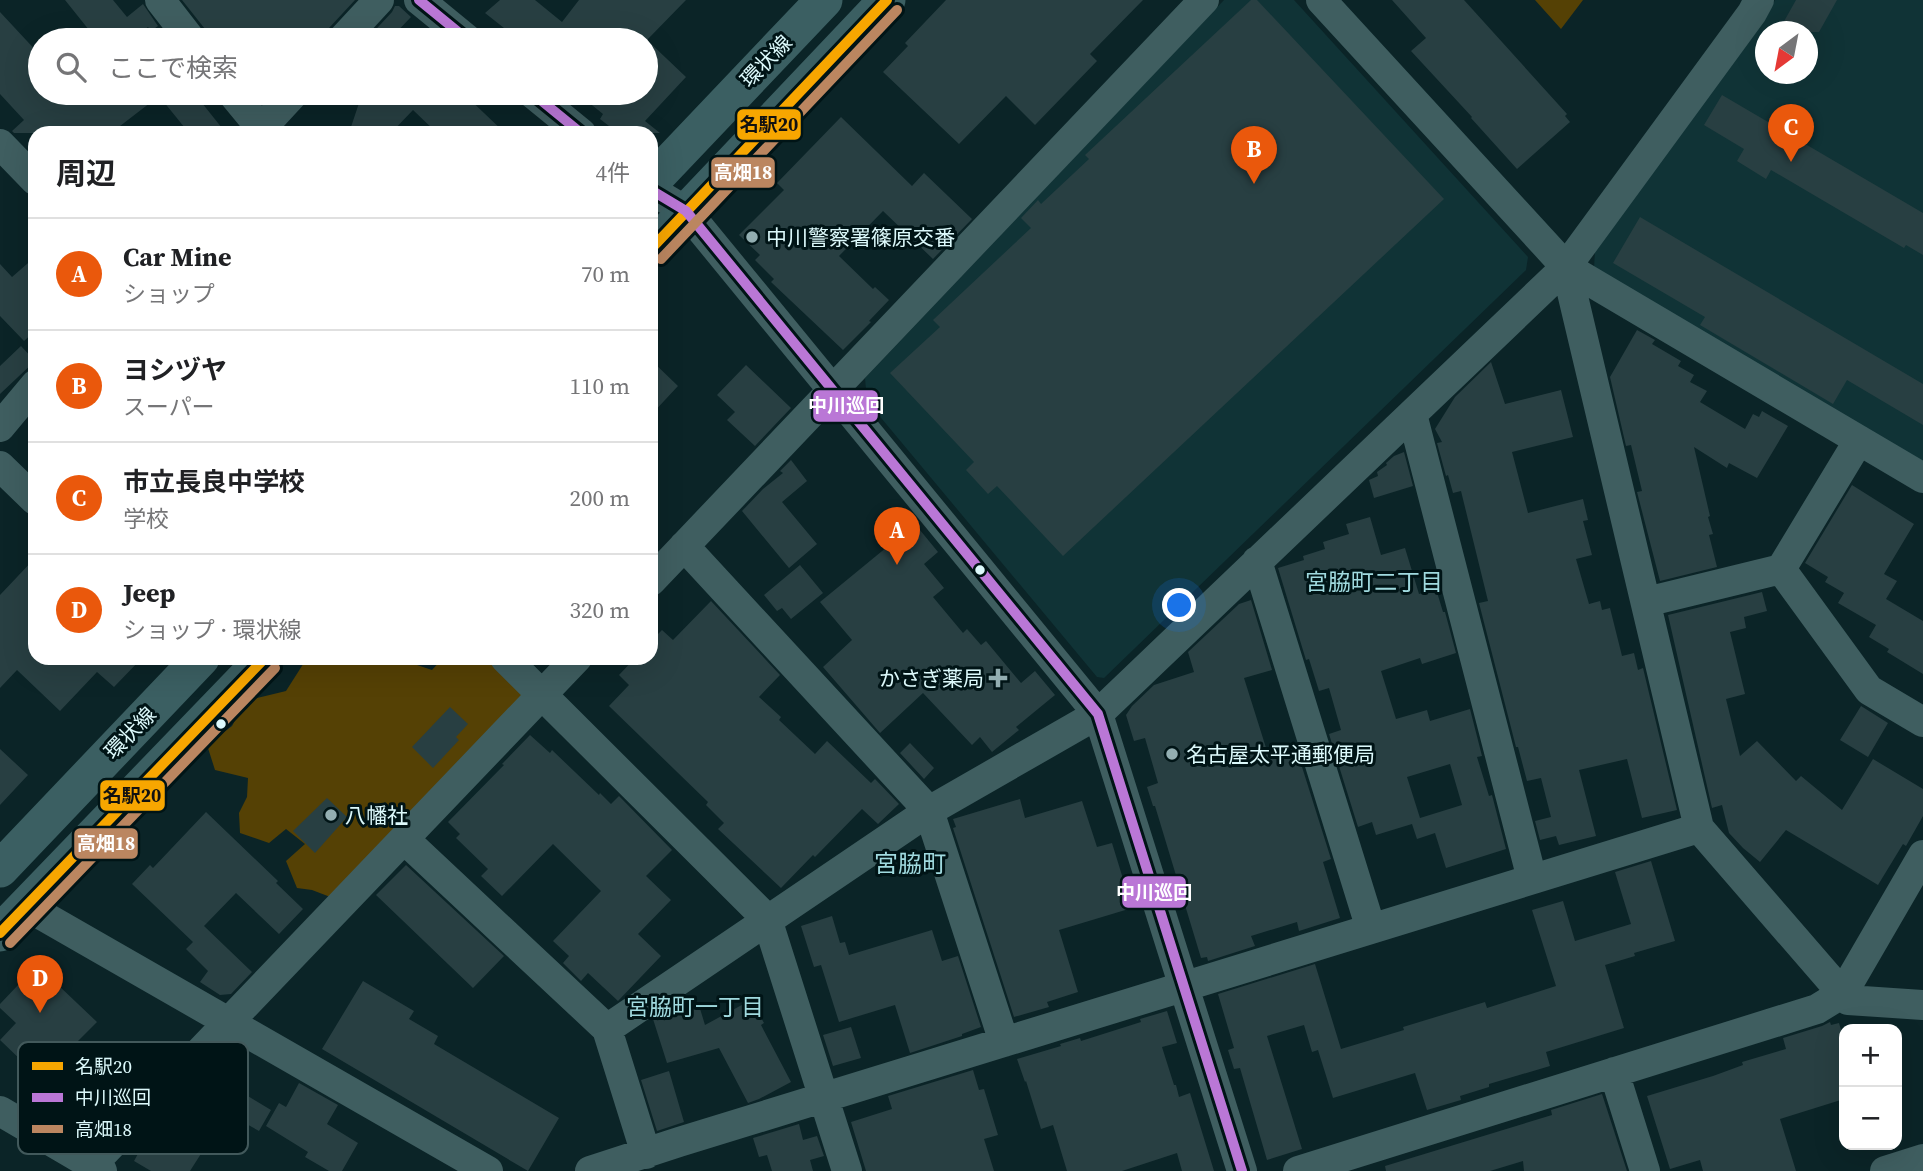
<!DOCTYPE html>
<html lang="ja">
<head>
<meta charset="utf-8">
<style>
  body { margin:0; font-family:"Source Serif 4","Noto Sans JP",serif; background:#f6f6f6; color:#202124 }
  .controls { position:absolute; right:21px; bottom:21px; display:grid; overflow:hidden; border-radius:14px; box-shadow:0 7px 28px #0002 }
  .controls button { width:63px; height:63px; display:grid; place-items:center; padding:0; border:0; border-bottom:2px solid #e0e0e0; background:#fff; color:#202124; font:35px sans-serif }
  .compass { position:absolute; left:1755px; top:21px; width:63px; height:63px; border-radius:50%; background:#fff; box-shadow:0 7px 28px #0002; rotate:212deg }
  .you { position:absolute; left:1180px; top:606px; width:24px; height:24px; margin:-18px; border:5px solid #fff; border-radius:50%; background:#1a73e8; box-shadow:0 0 0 10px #1a73e833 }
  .badge { display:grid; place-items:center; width:46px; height:46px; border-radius:50%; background:#ea580c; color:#fff; font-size:23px; font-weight:700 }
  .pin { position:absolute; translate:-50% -58px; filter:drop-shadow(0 2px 4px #0008) }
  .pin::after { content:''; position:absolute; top:37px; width:24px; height:21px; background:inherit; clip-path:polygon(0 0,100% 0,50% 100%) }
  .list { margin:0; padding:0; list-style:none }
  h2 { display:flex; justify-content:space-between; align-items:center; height:91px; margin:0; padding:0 28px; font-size:30px }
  h2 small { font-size:23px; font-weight:400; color:#757577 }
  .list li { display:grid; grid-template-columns:46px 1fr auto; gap:21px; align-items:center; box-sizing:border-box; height:112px; padding:0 28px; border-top:2px solid #e0e0e0 }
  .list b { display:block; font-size:26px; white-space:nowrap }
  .list p { margin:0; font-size:23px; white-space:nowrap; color:#757577 }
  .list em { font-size:23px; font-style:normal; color:#757577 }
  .icon { flex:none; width:38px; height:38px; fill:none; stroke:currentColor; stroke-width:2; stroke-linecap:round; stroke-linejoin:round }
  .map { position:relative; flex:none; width:1923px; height:1171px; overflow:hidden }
  .search { position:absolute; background:#fff; box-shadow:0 7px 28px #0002; left:28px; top:28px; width:630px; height:77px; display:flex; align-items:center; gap:18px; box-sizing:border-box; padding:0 24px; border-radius:38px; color:#757577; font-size:26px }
  .panel { position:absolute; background:#fff; box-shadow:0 7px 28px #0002; left:28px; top:126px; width:630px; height:539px; border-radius:21px }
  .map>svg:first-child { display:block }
</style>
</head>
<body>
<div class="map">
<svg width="1923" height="1171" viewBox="0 0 1923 1171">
  <rect width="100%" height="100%" fill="#0b2427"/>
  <!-- built -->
  <path fill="#103336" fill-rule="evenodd" d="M1224 0H1294L1528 257 1526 270 1104 678 1097 677 867 401 865 378Z
    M1775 0H1923V462L1594 269 1595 250 1764 20ZM1766 32H1808V74H1766Z"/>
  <!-- green -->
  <path fill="#554105" d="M1535 0H1583L1561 29Z
    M307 658H390L391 664H414L432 670 443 658H501L521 692 522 707 346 903 312 890 297 888 286 861 305 844 286 829 269 843 240 833 239 813 247 797 248 778 215 770 207 745 232 726 245 701 286 691Z"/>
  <!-- building -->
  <path fill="#283f42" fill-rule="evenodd" d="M65 0H113L127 17 143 4 158 26 151 31 148 27 130 40H97Z
    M182 0H355L329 28 325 35V40H208L205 29Z
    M500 0H535L562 22 579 0H686L647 40 686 77 645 121 660 133H618L600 119 603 114 577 93H646V40H519L485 13Z
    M946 0H1143L1090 54 1097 61 1035 125 1006 96 959 144 883 72 908 46 905 43Z
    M1251 0H1257L1444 199 1063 556 997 486 988 494 966 470 974 462 890 373 940 327 933 320 1031 228 1021 218 1038 200 1041 204 1089 159 1085 155Z
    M1392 0H1464L1567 114 1565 116 1570 122 1517 169 1471 118 1472 117 1411 51 1426 38Z
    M1796 0H1837L1819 32H1778Z
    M395 6H399L411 17 389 40H366L392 12Z
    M0 12 40 55V93H194L226 133H189L159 96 111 133H14L12 131 24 120 0 94Z
    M374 93H463L505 133H437L413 110 391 133H349L360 100 375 96Z
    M1722 95 1923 213V255L1906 245 1904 248 1771 170 1766 179 1737 161 1744 149 1704 125Z
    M841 117 912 186 924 173 972 219 933 259 883 211 839 256 873 289 875 287 889 300 869 321 871 322 843 350 771 282 774 279 755 260 760 255 739 235 784 190 777 183Z
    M1640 217 1923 384V425L1847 380 1833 404 1700 325 1705 317 1613 263Z
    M35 257V331L24 341 0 316V264L12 277Z
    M1637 330 1655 340 1652 344 1681 361 1678 366 1694 375 1690 382 1707 391 1700 402 1745 429 1753 414 1759 417 1762 411 1788 426 1757 478 1729 463 1727 468 1694 447 1710 516 1708 517 1713 534 1709 535 1717 567 1660 581 1637 492 1642 491 1631 445 1626 446 1610 377Z
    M21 346 35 361 0 394V366Z
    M651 360 678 386 651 415Z
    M1491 362 1505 404 1561 390 1573 437 1512 452 1528 513 1583 499 1588 520 1583 521 1592 555 1576 559 1589 604 1600 601 1602 610 1610 608 1622 656 1634 653 1638 670 1643 668 1677 810 1642 818 1627 759 1579 770 1596 836 1559 845 1556 836 1540 840 1535 821 1551 817 1541 778 1527 781 1518 747H1516L1479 603 1488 601 1461 491 1453 493 1448 475 1446 476 1437 443 1442 442 1435 429 1455 397Z
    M746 365 791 408 755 446 727 420 735 412 717 395Z
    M1404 452 1413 486 1374 498 1369 480 1378 476 1377 472 1387 465 1386 463 1394 456Z
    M791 460 807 481 782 502 817 544 789 568 742 511 763 489 783 473 780 471Z
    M1852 485 1914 524 1884 574 1897 581 1886 599 1923 621V674L1887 652 1889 649 1869 637 1876 625 1838 603 1844 593 1825 582 1828 577 1805 563Z
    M1370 517 1381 555 1405 548 1419 594 1436 589 1443 612H1445L1456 653 1422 664 1420 658 1381 671 1396 719 1427 710 1430 721 1470 709 1482 756 1477 757 1489 796 1492 795 1506 849 1446 868 1435 833 1417 839 1412 824 1376 835 1372 822 1358 827 1329 734 1341 730 1329 688 1319 691 1309 659 1306 660 1278 568 1304 560 1303 556 1325 549 1323 542 1349 534 1346 524ZM1450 764 1462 805 1420 818 1407 777Z
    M915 524 938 552 924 564 944 588 933 597 963 633 967 629 981 645 986 641 1021 683 1035 671 1055 695 1016 727 1019 730 992 752 980 737 972 745 923 693 880 733 823 667 852 640 820 602Z
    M35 558V658H142L114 687 97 672 60 711 17 670 0 688V595Z
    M800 565 823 593 791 619 782 608 777 611 764 595Z
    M1762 592 1767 611 1744 617 1746 628 1730 632 1745 694 1726 699 1740 756 1757 741 1796 781 1801 776 1842 810 1873 759 1923 789V816L1906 846 1903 844 1878 885 1786 830 1760 862 1743 848 1729 833 1722 805 1712 808 1668 615Z
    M1251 600 1272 670 1244 678 1267 751 1278 748 1281 756 1297 751 1331 859 1323 862 1340 918 1299 931 1297 922 1251 936 1255 946 1208 961 1207 957 1201 958 1155 806H1153L1147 787 1158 783 1145 738 1134 741 1126 715 1132 706 1154 685 1194 672 1188 652 1239 604Z
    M711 601 780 675 759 697 781 717 779 720 815 754 827 741 871 783 875 779 899 804 878 824 862 809 815 857 813 855 781 888 718 829 724 823 706 805 708 802 609 706 629 685 619 675 635 658H651V641L662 630 673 640Z
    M1861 706 1888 723 1868 757 1840 740Z
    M450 707 468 724 456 737 459 740 433 768 412 747Z
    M530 735 550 753 552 750 599 795 600 793 611 804 619 796 672 850 646 876 671 900 638 934 661 956 618 1001 588 973 581 981 563 963 569 956 553 941 601 891 553 844 502 896 481 876 488 869 456 838 460 834 448 822 504 765 502 764Z
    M910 743 934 768 924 779 900 753Z
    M0 749 28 775 0 805Z
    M327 798 347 817 315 853 293 831Z
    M1020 799 1025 818 1082 801 1097 847 1112 843 1132 908 1059 930 1078 992 1047 1002 1049 1007 1014 1017 953 828 956 827 953 819Z
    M206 812 278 881 276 883 303 909 279 934 236 893 204 926 252 972 231 994 220 995 200 982 208 971 186 949 193 942 132 884 150 865 153 868Z
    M1651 861 1675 941 1634 953 1635 956 1605 965 1624 1028 1546 1052 1550 1066 1489 1084V1087L1460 1096 1461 1100 1427 1110 1415 1073 1333 1098 1318 1050 1312 1052 1304 1025 1267 1036 1302 1149 1267 1160 1240 1068 1234 1069 1228 1050 1234 1048 1218 994 1315 964 1341 1049 1404 1030 1403 1027 1485 1002 1487 1008 1556 986 1532 910 1563 901 1575 941 1631 924 1615 872Z
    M406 865 504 956 473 988 376 895Z
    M832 916 840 943 845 942 849 955 932 930 942 961 958 956 981 1027 962 1034V1036L910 1053 895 1005 839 1022 821 965 814 967 801 926Z
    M37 965 97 1022 72 1047 81 1056 66 1072 63 1070 48 1086 0 1040 16 1023 0 1008V1004Z
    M363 981 414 1011 409 1019 438 1036 434 1044 559 1118 528 1171 322 1049Z
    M751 1000 764 1023 761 1025 791 1082 759 1099 748 1103 719 1048 667 1063 653 1019 660 1014 698 1002 705 1025Z
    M1167 1011 1177 1043 1162 1047 1174 1085H1176L1179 1097 1190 1093 1214 1171H1182L1177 1153 1122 1171H1067L1053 1125 1041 1129 1026 1081 1025 1082 1017 1059 1061 1046 1060 1044 1080 1038 1081 1041 1141 1022 1140 1019Z
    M1830 1022 1831 1025 1839 1023 1844 1040V1099L1780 1119 1796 1171H1703L1700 1160 1670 1169 1647 1096 1713 1076 1743 1065 1742 1062 1786 1049 1783 1038 1822 1026Z
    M851 1027 861 1058 833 1066 823 1035Z
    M973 1070 979 1090 984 1089 998 1135 984 1139 994 1171H866L851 1122 892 1109 888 1096Z
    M669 1071 684 1122 657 1131 641 1080Z
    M220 1079 271 1110 259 1131 227 1113 190 1171H151L134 1161 154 1125 155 1124 163 1128 184 1094 196 1082 212 1092Z
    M299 1083 338 1105 327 1124 358 1143 342 1171H329L305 1157 308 1152 266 1126 279 1103 286 1107Z
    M1602 1094 1627 1171H1524L1523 1161 1490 1171H1386L1385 1166 1552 1115 1551 1110Z
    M799 1124 803 1140 817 1136 824 1156 810 1160 813 1171H772L767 1155 759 1157 753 1138Z"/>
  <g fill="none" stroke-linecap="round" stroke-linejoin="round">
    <!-- minor -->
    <path stroke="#3f5e60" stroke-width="30" d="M160 0 191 40
      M419 0 468 40
      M1321 0 1566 267 1923 478
      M342 40 379 0
      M232 93 265 133
      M532 93 581 133
      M257 133 294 93
      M0 144 35 180
      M651 190 686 211 1098 714 1242 1171
      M1566 267 1699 828 1848 1000 1923 1005
      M1412 414 1532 879
      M0 427 35 385
      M0 466 35 500
      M684 546 929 811 1004 1042
      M1257 561 1371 929
      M1781 569 1869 690 1923 722
      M651 581 1204 0
      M1646 602 1781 569 1859 440
      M505 658 767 919 847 1171
      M404 839 607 1029 646 1154
      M26 906 488 1171
      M607 1029 929 811 1098 714 1566 267 1752 13 1759 0
      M1614 1072 1645 1171
      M0 1111 102 1171
      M86 1171 577 658
      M590 1171 679 1142 1699 828
      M1298 1171 1817 1009 1843 993 1923 855
      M1885 1171 1923 1159"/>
    <!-- major -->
    <path stroke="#3b5f62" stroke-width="37" d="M651 182 824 0
      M651 249 887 0
      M0 869 201 658
      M0 933 265 658"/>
    <!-- bus-1 casing -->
    <g stroke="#001416" stroke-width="16">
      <path id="bus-1" d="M651 249 887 0
        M0 933 265 658"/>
    </g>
    <!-- bus-2 casing -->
    <g stroke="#001416" stroke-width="16">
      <path id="bus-2" d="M419 0 468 40
        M532 93 581 133
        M651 190 686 211 1098 714 1242 1171"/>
    </g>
    <!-- bus-3 casing -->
    <g stroke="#001416" stroke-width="16">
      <path id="bus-3" d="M661 259 897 10
        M10 943 275 668"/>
    </g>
    <!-- bus-1 -->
    <use href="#bus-1" stroke="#f7a600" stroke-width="10"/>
    <!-- bus-2 -->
    <use href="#bus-2" stroke="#ba77d6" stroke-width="10"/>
    <!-- bus-3 -->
    <use href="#bus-3" stroke="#bb8660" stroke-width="10"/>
  </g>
  <!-- markers -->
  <g fill="#93aeb1" stroke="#001416" stroke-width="2.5">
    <circle cx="752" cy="237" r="7"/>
    <path d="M994.5 667.5h7v7h7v7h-7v7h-7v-7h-7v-7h7z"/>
    <circle cx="1172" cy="754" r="7"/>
    <circle cx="331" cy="815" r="7"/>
  </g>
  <g fill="#dcf9fb" stroke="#001416" stroke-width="2.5">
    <circle cx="980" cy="570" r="6"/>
    <circle cx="221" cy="724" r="6"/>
  </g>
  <g text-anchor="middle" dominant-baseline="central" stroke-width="6" stroke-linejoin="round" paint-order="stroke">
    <!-- street labels -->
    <g font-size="21" fill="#dcf9fb" stroke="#001416">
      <text transform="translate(766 61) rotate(-46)">環状線</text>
      <text transform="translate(130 733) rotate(-46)">環状線</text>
    </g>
    <!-- poi labels -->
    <g font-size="21" fill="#dcf9fb" stroke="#001416" text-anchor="start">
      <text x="766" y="237">中川警察署篠原交番</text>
      <text x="984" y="678" text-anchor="end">かさぎ薬局</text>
      <text x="1186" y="754">名古屋太平通郵便局</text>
      <text x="345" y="815">八幡社</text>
    </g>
    <!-- neighbourhood labels -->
    <g font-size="23" fill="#a0dadf" stroke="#001416">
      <text x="1374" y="582">宮脇町二丁目</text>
      <text x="695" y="1007">宮脇町一丁目</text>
    </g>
    <!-- quarter labels -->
    <g font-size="24" fill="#a0dadf" stroke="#001416">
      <text x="910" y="863">宮脇町</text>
    </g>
  </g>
  <!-- legend -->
  <rect x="18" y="1042" width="230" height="112" rx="10" fill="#001416" stroke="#42595b" stroke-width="2"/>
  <rect x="32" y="1062" width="31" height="8" fill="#f7a600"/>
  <rect x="32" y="1093" width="31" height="9" fill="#ba77d6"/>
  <rect x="32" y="1125" width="31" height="8" fill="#bb8660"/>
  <g font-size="19" fill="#dcf9fb">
    <text x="75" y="1073">名駅20</text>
    <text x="75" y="1104">中川巡回</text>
    <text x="75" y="1136">高畑18</text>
  </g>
  <g stroke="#001416" stroke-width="2.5">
    <rect x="736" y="108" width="66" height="33" rx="7" fill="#f7a600"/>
    <rect x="710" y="156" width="66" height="33" rx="7" fill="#bb8660"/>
    <rect x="812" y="389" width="67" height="34" rx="7" fill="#ba77d6"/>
    <rect x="99" y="779" width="67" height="33" rx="7" fill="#f7a600"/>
    <rect x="73" y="827" width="66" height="33" rx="7" fill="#bb8660"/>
    <rect x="1121" y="875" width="66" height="34" rx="7" fill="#ba77d6"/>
  </g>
  <g font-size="19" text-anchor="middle" font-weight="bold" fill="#fff">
    <text x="743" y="179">高畑18</text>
    <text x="846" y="412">中川巡回</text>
    <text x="106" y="850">高畑18</text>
    <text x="1154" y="899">中川巡回</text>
  </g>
  <g font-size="19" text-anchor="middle" font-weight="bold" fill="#111">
    <text x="769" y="131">名駅20</text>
    <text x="132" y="802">名駅20</text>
  </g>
</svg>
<div class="controls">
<button>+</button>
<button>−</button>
</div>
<svg class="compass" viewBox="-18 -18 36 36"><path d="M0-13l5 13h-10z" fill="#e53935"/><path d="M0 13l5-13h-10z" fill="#757577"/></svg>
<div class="you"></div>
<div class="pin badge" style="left:897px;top:565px">A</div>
<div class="pin badge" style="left:1254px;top:184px">B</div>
<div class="pin badge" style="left:1791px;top:162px">C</div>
<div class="pin badge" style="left:40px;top:1013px">D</div>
<div class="search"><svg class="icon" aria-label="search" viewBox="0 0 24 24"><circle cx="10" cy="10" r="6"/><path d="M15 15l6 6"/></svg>ここで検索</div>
<section class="panel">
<h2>周辺<small>4件</small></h2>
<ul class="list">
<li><span class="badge">A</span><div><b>Car Mine</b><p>ショップ</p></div><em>70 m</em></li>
<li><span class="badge">B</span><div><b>ヨシヅヤ</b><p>スーパー</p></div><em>110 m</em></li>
<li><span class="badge">C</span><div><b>市立長良中学校</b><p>学校</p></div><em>200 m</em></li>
<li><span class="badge">D</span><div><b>Jeep</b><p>ショップ · 環状線</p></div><em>320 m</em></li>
</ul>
</section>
</div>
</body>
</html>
